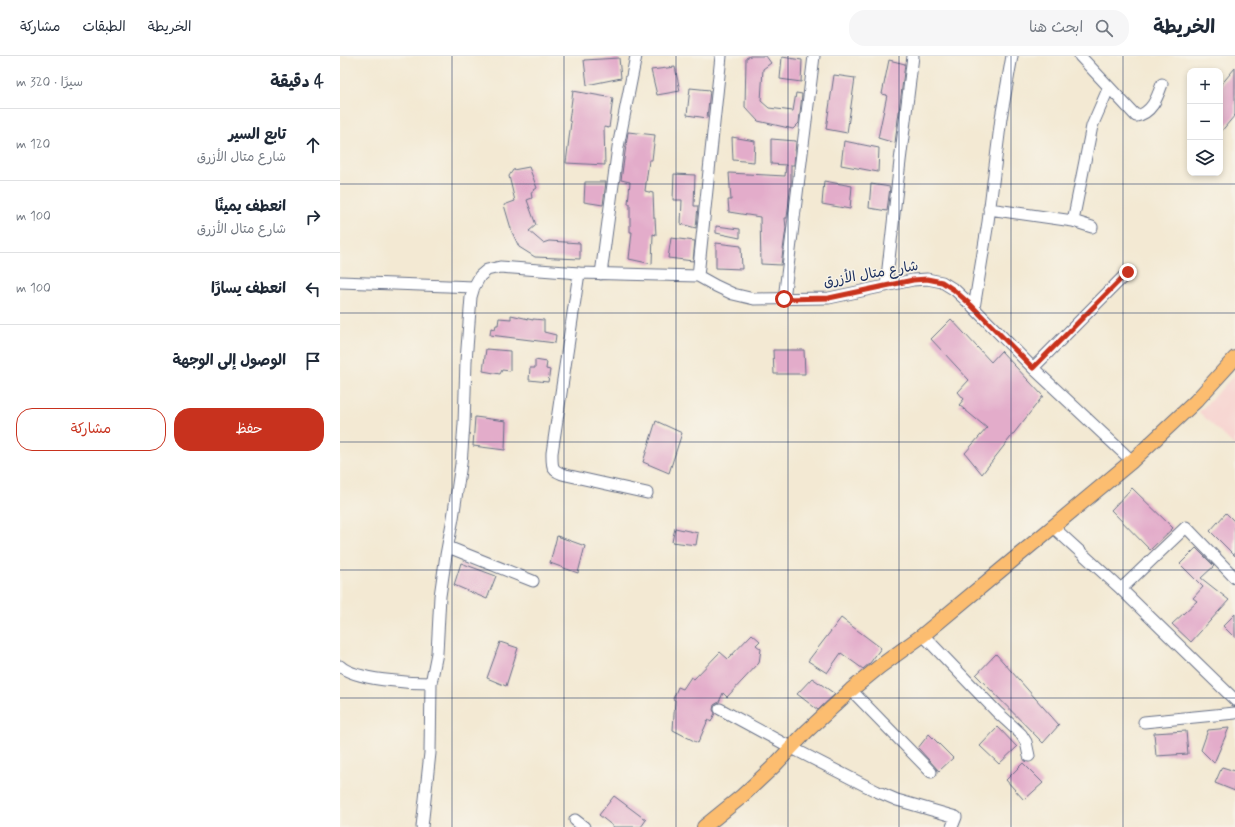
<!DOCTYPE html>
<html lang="ar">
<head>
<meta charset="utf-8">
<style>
  body { margin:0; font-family:Mynerve,"Playpen Sans Arabic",sans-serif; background:#f6f6f7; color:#1f2937; direction:rtl }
  .controls { position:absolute; right:12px; top:12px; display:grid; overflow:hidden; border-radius:8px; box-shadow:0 2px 6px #0003 }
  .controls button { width:36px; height:36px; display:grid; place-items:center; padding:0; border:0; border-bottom:1px solid #e0e1e3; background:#fff; color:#1f2937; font:20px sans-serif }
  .stop { position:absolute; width:12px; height:12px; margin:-9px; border:3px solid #c8321e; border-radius:50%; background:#fff }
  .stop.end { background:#c8321e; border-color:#fff; box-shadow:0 1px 4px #0008 }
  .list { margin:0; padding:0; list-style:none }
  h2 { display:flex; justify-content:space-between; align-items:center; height:52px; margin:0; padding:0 16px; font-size:17px }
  h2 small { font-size:13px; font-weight:400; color:#747a83 }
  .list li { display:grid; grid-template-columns:26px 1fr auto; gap:12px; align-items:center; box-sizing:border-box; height:72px; padding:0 16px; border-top:1px solid #e0e1e3 }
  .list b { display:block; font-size:15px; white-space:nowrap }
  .list p { margin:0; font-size:13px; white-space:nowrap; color:#747a83 }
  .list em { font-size:13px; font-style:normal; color:#747a83 }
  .actions { display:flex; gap:8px; padding:12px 16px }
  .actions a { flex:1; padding:9px 0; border:1px solid #c8321e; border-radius:16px; text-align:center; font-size:14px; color:#c8321e }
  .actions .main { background:#c8321e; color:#fff }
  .icon { flex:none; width:22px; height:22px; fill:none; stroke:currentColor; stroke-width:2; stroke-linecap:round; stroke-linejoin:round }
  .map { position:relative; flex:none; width:895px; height:771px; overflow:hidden; direction:ltr }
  header { display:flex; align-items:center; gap:24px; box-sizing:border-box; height:56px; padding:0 20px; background:#fff; border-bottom:1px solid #e0e1e3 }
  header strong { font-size:19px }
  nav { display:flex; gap:22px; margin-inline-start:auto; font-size:14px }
  .search { width:280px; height:36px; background:#f6f6f7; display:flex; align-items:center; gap:10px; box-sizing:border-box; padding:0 14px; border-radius:16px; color:#747a83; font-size:15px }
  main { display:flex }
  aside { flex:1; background:#fff }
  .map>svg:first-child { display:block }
</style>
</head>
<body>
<header>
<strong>الخريطة</strong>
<div class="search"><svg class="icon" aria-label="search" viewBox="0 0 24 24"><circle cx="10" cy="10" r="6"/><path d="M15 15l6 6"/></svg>ابحث هنا</div>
<nav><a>الخريطة</a><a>الطبقات</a><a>مشاركة</a></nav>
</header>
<main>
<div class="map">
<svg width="895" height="771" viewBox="0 0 895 771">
  <rect width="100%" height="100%" fill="#f7f3e8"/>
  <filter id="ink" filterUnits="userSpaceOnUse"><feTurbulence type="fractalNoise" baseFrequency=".025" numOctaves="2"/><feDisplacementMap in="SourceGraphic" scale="8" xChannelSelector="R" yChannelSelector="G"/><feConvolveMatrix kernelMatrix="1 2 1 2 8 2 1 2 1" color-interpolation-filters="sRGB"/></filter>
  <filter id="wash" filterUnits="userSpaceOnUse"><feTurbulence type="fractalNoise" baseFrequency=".012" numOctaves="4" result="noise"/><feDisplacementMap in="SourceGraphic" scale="16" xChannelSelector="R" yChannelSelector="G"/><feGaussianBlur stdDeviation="0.9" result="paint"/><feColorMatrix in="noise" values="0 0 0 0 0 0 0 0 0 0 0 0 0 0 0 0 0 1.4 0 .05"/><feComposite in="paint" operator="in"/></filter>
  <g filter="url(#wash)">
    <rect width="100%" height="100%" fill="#f3e9d3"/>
    <!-- built -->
    <path fill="#f7d0cd" d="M894 320H895V390L859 356Z"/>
    <g id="blocks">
      <!-- building -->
      <path fill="#e3acca" d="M410 0H426L431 7 423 13 421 45 429 52 453 55 456 37 462 38 459 67 453 73 418 65 405 51 406 2Z
        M442 1 462 4 461 26 440 23Z
        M279 2 281 22 247 29 244 4Z
        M549 4 565 8 555 87 538 82 547 39 542 38Z
        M335 11 340 35 317 39 311 14Z
        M895 12V59L880 77V30Z
        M494 19 515 22 507 77 486 73Z
        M350 32 370 34 367 62 347 59Z
        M233 35 273 42 269 72 264 71 265 109 226 107 231 66 229 65Z
        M288 76 315 79 312 104H309L305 135 313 137 314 162H315L316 179 313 178 312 208 289 203 292 176H290V148H288L290 126 281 124Z
        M392 81 415 85 414 106 393 104Z
        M431 83 456 85 454 109H451V126L447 162H445L446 172 441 209 421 208 420 161 389 156 388 144H391L389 117 445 120 446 109 431 108Z
        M504 85 539 92 538 116 501 109Z
        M189 111 197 132 191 136 192 142 187 144 196 169 189 175 203 187 209 185 240 187V203L195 201 179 191 172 176 164 149 175 145 169 120 173 114Z
        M334 118 355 119 354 150H358L356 172 341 168 342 144H333Z
        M484 125 512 130 510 153 482 148Z
        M245 126H266L263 149 244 146Z
        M531 128 550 131 547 155 529 152Z
        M376 170 400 173V182L376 177Z
        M331 182 355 185 353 205 328 202Z
        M376 187 401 190 402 213 376 212Z
        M171 259 193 264V263L204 264V276L216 279 215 287 150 279 151 272 155 273 156 269H158L159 262 171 263Z
        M611 263 651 306 661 295 703 340 642 418 625 397 647 372 619 349 624 343 618 336 629 324 591 283Z
        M146 293 170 295V315L162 314 160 318 143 315Z
        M433 294H464L465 318H434Z
        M195 304 207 306 206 313 210 314 208 326 189 324 190 312H195Z
        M135 361 166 365 165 394 133 390Z
        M316 365 342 377 329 417 303 406Z
        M792 432 833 472 810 494 771 454Z
        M886 457 895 466V500L870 475Z
        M335 472 358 477 356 489 332 486Z
        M217 480 245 490 238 517 210 507Z
        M856 492 874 510 861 522 889 544 851 586 832 568 857 545 853 542 863 531 840 508Z
        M121 507 156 520 147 543 114 529Z
        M895 558V582L883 570Z
        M501 562 541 592 530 607 523 613 501 597 487 617 468 605Z
        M412 578 420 585 416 589 421 593 419 607 387 641 383 637 379 646 374 649 373 654 375 657 371 666 368 664 358 687 333 674 335 644 333 643 338 631 343 633 351 621 354 623 380 596 388 603Z
        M160 586 178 592 166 630 147 622Z
        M656 598 719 669 703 687 636 619Z
        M472 622 495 638 478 654 457 638Z
        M658 671 677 691 659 708 640 690Z
        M889 672 874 707 861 694 868 674Z
        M846 675 848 698 816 700 814 677Z
        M589 678 613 702 599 715 578 692Z
        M683 707 703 727 684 744 666 724Z
        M882 711 895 715V735L875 727Z
        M274 740 306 764 301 771H274L259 759Z"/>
    </g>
  </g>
  <g filter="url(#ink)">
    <use href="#blocks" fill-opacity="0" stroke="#677087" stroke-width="1"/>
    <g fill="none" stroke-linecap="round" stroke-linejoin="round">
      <!-- minor casing -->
      <g stroke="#677087" stroke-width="13">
        <path id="minor" d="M769 31 796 60C812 57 817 42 822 28
          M649 153 733 165 752 70 769 31 740 0
          M733 165 752 171
          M239 217 212 397C212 411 211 415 226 419L307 437
          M261 218 278 91 296 0
          M358 220 381 0
          M0 226 134 231
          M546 230 560 105 573 0
          M444 243 474 0
          M634 252 648 166 661 62 672 0
          M693 312 788 216
          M712 470 781 533 895 644
          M108 491 193 525
          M781 533 846 471 895 522
          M583 579 657 656 681 678 686 686 689 700
          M0 610C15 624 70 627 91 627L97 597 100 540 106 499 113 462 121 408 124 368 126 305 131 241 134 231 140 220 147 214 160 211 239 217 358 220 376 230 393 238 414 243 489 242 573 224 587 223 602 226 615 234 631 249 693 312 792 405
          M511 634 591 716
          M380 653 452 692 536 735 557 744 616 761 612 771
          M804 666 895 657
          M235 764 244 771
          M82 771 90 697 91 627"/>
      </g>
      <!-- major casing -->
      <g stroke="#677087" stroke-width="16">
        <path id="major" d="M364 771 401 741 433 711 466 676 511 634 539 611 583 579 792 405 856 345 895 302"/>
      </g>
      <!-- minor -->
      <use href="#minor" stroke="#fff" stroke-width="11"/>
      <!-- major -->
      <use href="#major" stroke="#fcbd6f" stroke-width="14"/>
    </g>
  </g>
  <g fill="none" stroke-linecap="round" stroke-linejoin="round" filter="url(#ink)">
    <!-- route -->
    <path stroke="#c8321e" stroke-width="5" d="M444 243 489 242 573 224 587 223 602 226 614 234 631 249 693 312 788 216"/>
  </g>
  <!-- grid -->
  <path fill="none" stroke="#1b2f5e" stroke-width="1" stroke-opacity="0.55" d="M112 0V771M224 0V771M336 0V771M448 0V771M559 0V771M671 0V771M783 0V771M0 128H895M0 257H895M0 386H895M0 514H895M0 642H895"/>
  <g text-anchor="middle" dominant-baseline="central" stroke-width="3" stroke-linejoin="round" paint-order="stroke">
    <!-- street labels -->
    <g font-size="14" fill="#1b2f5e" stroke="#f7f3e8">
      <text transform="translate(531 218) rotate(-10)">شارع متال الأزرق</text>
    </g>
  </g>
</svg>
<div class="controls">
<button>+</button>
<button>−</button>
<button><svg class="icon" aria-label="layers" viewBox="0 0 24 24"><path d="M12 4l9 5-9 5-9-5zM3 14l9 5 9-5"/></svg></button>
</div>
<div class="stop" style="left:444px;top:243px"></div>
<div class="stop end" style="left:788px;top:216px"></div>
</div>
<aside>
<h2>4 دقيقة<small>سيرًا · 320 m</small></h2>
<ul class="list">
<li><svg class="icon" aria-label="ahead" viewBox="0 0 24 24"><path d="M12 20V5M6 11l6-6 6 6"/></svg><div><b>تابع السير</b><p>شارع متال الأزرق</p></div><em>120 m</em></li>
<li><svg class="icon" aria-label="right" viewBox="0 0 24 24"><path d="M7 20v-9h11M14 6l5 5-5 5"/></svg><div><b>انعطف يمينًا</b><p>شارع متال الأزرق</p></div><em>100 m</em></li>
<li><svg class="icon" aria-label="left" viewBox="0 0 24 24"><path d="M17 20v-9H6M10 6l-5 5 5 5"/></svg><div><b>انعطف يسارًا</b></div><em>100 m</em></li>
<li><svg class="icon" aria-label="arrive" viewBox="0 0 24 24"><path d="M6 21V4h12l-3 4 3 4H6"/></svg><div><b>الوصول إلى الوجهة</b></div></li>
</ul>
<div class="actions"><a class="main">حفظ</a><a>مشاركة</a></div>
</aside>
</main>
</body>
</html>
